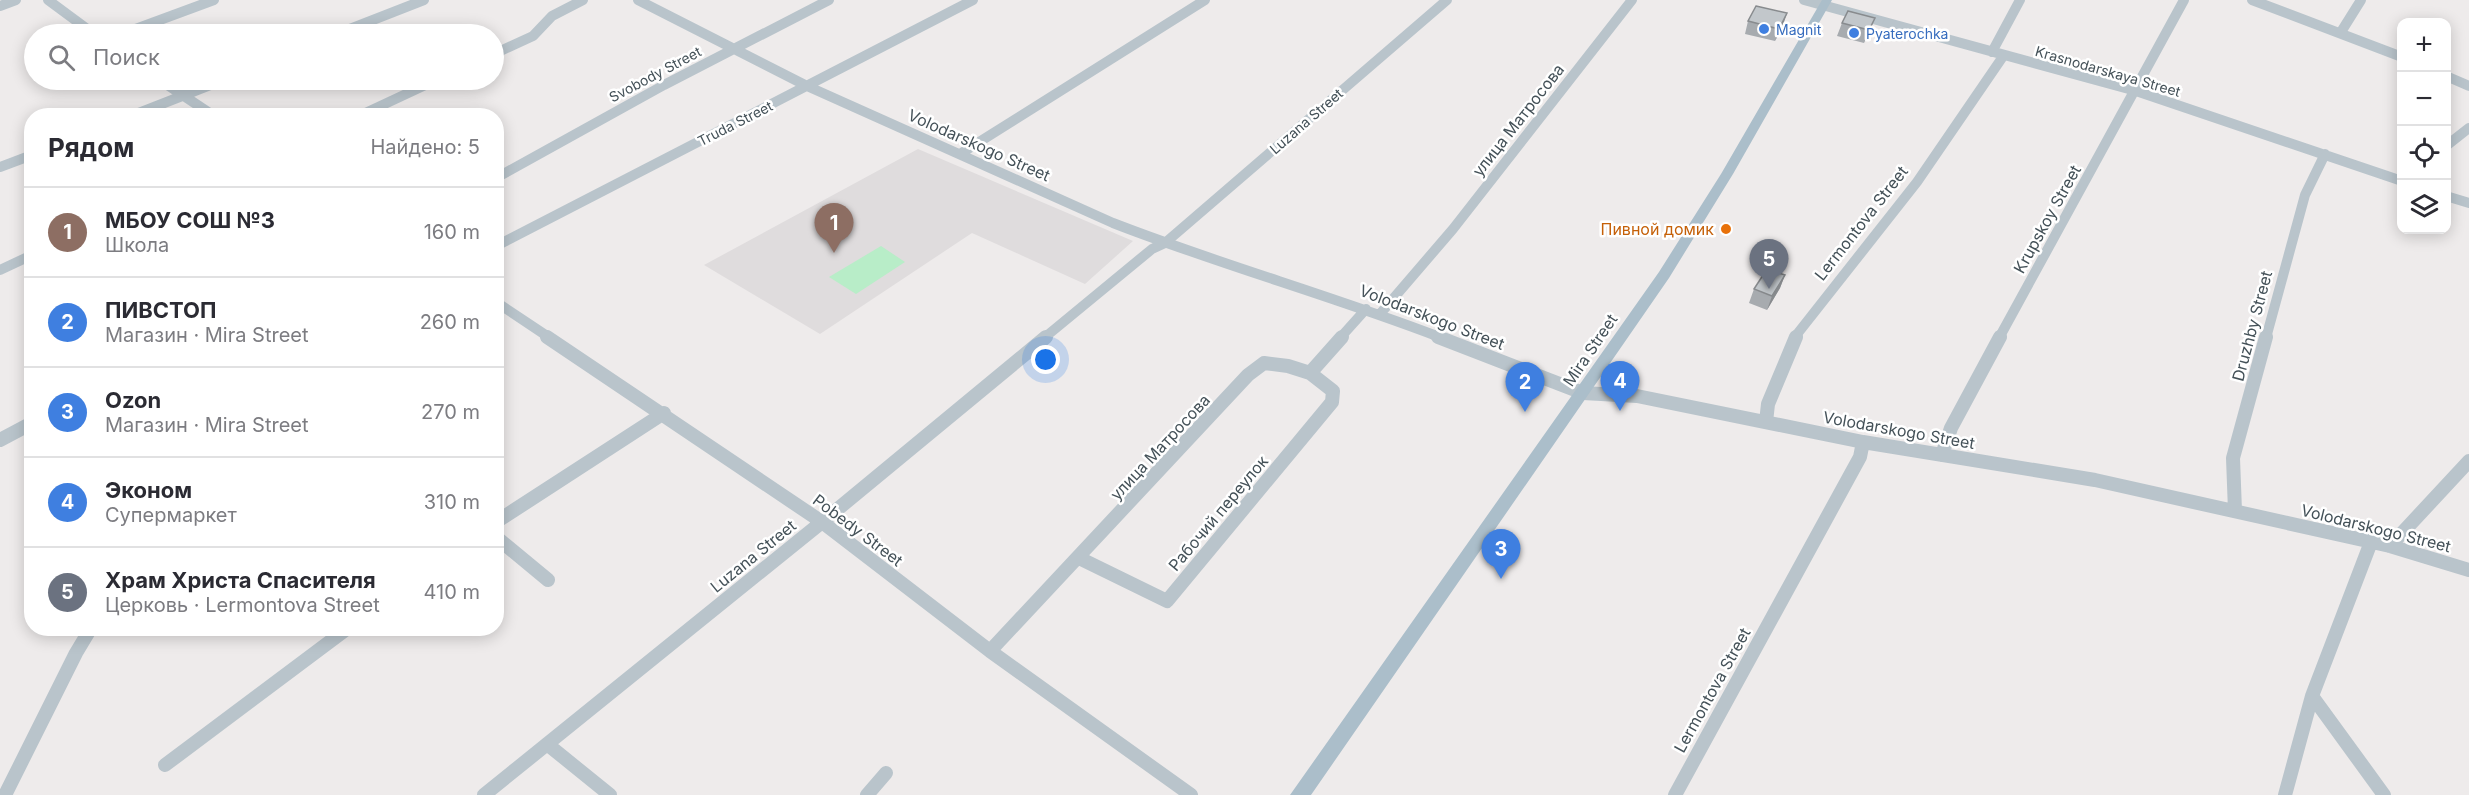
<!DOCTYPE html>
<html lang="ru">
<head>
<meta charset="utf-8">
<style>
  body { margin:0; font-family:Inter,sans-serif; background:#f7f7f7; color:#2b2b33 }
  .controls { position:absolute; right:18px; top:18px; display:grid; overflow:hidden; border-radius:12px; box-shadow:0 3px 15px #0003 }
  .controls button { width:54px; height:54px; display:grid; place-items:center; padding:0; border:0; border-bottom:2px solid #e1e1e2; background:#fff; color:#2b2b33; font:30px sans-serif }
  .you { position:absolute; left:1046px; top:360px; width:21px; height:21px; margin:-15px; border:4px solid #fff; border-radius:50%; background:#1a73e8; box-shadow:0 0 0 9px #1a73e833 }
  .badge { display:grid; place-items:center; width:39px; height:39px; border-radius:50%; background:#1c80d7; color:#fff; font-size:20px; font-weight:700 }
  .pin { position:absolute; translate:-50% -50px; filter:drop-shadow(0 2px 3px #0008) }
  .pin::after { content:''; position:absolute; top:32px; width:21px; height:18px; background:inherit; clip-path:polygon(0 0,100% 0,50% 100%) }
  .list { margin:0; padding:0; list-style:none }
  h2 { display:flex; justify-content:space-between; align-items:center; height:78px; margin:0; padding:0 24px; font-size:26px }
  h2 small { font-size:20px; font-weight:400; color:#7c7c81 }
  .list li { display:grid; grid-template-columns:39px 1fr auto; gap:18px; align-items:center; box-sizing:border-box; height:90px; padding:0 24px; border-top:2px solid #e1e1e2 }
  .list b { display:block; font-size:22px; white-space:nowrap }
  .list p { margin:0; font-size:20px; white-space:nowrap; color:#7c7c81 }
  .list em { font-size:20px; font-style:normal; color:#7c7c81 }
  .icon { flex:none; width:33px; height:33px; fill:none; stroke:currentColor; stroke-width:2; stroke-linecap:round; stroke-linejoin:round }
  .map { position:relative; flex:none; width:2469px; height:795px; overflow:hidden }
  .search { position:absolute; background:#fff; box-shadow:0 3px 15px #0003; left:24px; top:24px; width:480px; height:66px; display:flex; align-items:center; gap:15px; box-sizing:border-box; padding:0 21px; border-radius:33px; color:#7c7c81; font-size:22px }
  .panel { position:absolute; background:#fff; box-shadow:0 3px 15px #0003; left:24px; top:108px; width:480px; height:528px; border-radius:24px }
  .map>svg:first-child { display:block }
</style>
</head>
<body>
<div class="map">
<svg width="2469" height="795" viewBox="0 0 2469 795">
  <rect width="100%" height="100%" fill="#eeebeb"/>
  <!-- education -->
  <path fill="#dfdcdd" d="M918 149 1133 241 1085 284 972 233 820 334 704 265Z"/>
  <!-- green -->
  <path fill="#b8edc8" d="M881 246 905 262 856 294 829 277Z"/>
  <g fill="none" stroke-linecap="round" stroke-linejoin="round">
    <!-- minor-far1 -->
    <path stroke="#b9c4cb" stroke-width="10" d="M48 0 94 34
      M638 0 807 86 1113 223C1221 265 1333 296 1442 338
      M1804 0 2136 91 2402 181
      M2252 0 2402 57
      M0 6 16 0
      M2341 32 2361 0
      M122 34 214 0
      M337 34 424 0
      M1992 52 2020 0
      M494 54 533 36 552 16 583 0
      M2446 76 2469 86
      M160 80 214 116
      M131 116 223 80
      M359 116 436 80
      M2446 146 2469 128
      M960 154 1205 0
      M0 167 32 155
      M496 178 664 85 829 0
      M2446 196 2469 203
      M496 246 973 0
      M0 270 32 255
      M496 302 550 338
      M1380 314 1453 229 1632 0
      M1044 338 1152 249 1165 243 1447 0
      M1340 338 1366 309
      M1794 338 1917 182 2004 55
      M1999 338 2184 0
      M2266 338 2305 195 2325 154"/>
    <!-- minor -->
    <path stroke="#b9c4cb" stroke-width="14" d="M547 337 822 522 990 651 1191 795
      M1438 337 1583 393 1637 396 1863 442 2095 480 2390 546 2469 570
      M1766 422 1768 404 1796 337
      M0 440 32 423
      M1942 455 1951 428 2000 337
      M2235 511 2233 458 2266 337
      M496 522 664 413
      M496 537 548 580
      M2390 546 2469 461
      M1079 558 1167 601 1332 402 1333 391 1310 373
      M990 651 1248 375 1264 363 1288 366 1310 373 1342 337
      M2312 696 2384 795
      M547 744 610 795
      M165 765 348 628
      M5 795 76 653 91 628
      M484 795 822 522 1046 337
      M867 795 886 773
      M1675 795 1860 457 1863 442
      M2285 795 2312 696 2371 542"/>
    <!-- major -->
    <path fill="#abbeca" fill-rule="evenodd" d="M1822 0H1832L1733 174 1669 278 1311 795H1290L1659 272 1721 174Z"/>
  </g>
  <!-- wall -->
  <path fill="#a7abaf" d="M1748 21 1783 25 1775 41 1745 34Z
    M1842 23 1870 30 1864 43 1837 36Z
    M1785 275 1780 288 1767 310 1749 303 1754 289Z"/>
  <!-- shaded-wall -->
  <path fill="#888b8e" d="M1787 13 1783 25 1775 41 1779 29Z
    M1875 18 1870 30 1864 43 1869 30Z
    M1785 275 1780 288 1767 310 1772 296Z"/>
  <!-- building -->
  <path fill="#c2c7cb" stroke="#888b8e" stroke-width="1.5" d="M1756 6 1787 13 1779 29 1748 21Z
    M1848 11 1875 18 1869 30 1842 23Z
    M1767 269 1785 275 1772 296 1754 289Z"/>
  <!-- markers -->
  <g fill="#3f7fe0" stroke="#fff" stroke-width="2">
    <circle cx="1764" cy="29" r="6"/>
    <circle cx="1854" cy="33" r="6"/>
  </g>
  <circle fill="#e8710a" stroke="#fff" stroke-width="2" cx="1726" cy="229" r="6"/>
  <g text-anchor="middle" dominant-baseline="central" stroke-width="5" stroke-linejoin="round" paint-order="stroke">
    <!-- far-shop labels -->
    <g font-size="14" fill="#366cbe" stroke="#fff" text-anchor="start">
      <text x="1776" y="29">Magnit</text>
      <text x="1866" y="33">Pyaterochka</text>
    </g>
    <!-- far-street labels -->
    <g font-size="14" fill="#445158" stroke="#fff">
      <text transform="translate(2108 71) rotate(16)">Krasnodarskaya Street</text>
      <text transform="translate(655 74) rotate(-28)">Svobody Street</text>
      <text transform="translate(1306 121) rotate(-41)">Luzana Street</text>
      <text transform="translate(735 123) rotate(-27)">Truda Street</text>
    </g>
    <!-- street labels -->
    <g font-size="16" fill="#445158" stroke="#fff">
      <text transform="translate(1518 120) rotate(-52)">улица Матросова</text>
      <text transform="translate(979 145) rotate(24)">Volodarskogo Street</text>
      <text transform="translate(2047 219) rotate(-61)">Krupskoy Street</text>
      <text transform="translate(1861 223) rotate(-52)">Lermontova Street</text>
      <text transform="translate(1432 317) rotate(21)">Volodarskogo Street</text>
      <text transform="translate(2252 326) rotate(-75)">Druzhby Street</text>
      <text transform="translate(1590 350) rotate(-56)">Mira Street</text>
      <text transform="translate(1899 430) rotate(10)">Volodarskogo Street</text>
      <text transform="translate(1160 447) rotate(-47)">улица Матросова</text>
      <text transform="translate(1218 513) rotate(-50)">Рабочий переулок</text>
      <text transform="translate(2376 528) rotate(14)">Volodarskogo Street</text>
      <text transform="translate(858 530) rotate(37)">Pobedy Street</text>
      <text transform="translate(753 556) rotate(-39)">Luzana Street</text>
      <text transform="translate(1712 690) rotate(-61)">Lermontova Street</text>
    </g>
    <!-- food labels -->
    <g font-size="16" fill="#c56008" stroke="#fff" text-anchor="end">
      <text x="1714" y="229">Пивной домик</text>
    </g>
  </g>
</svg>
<div class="controls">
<button>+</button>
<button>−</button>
<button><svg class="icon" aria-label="locate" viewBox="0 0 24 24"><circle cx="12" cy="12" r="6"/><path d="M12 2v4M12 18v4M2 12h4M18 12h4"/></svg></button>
<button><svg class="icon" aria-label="layers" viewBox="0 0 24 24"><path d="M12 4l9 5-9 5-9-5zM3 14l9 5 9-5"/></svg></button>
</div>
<div class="you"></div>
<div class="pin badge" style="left:834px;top:253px;background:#8d6e63">1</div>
<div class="pin badge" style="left:1525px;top:412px;background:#3f7fe0">2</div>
<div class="pin badge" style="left:1501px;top:579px;background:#3f7fe0">3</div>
<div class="pin badge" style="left:1620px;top:411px;background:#3f7fe0">4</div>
<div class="pin badge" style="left:1769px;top:289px;background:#6b7280">5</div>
<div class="search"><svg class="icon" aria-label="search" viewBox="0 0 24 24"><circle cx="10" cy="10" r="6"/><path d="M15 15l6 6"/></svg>Поиск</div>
<section class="panel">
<h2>Рядом<small>Найдено: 5</small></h2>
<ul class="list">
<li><span class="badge" style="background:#8d6e63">1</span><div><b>МБОУ СОШ №3</b><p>Школа</p></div><em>160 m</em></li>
<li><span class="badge" style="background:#3f7fe0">2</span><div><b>ПИВСТОП</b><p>Магазин · Mira Street</p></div><em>260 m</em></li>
<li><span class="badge" style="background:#3f7fe0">3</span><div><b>Ozon</b><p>Магазин · Mira Street</p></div><em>270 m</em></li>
<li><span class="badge" style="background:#3f7fe0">4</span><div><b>Эконом</b><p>Супермаркет</p></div><em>310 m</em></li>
<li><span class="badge" style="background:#6b7280">5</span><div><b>Храм Христа Спасителя</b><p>Церковь · Lermontova Street</p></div><em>410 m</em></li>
</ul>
</section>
</div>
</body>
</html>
